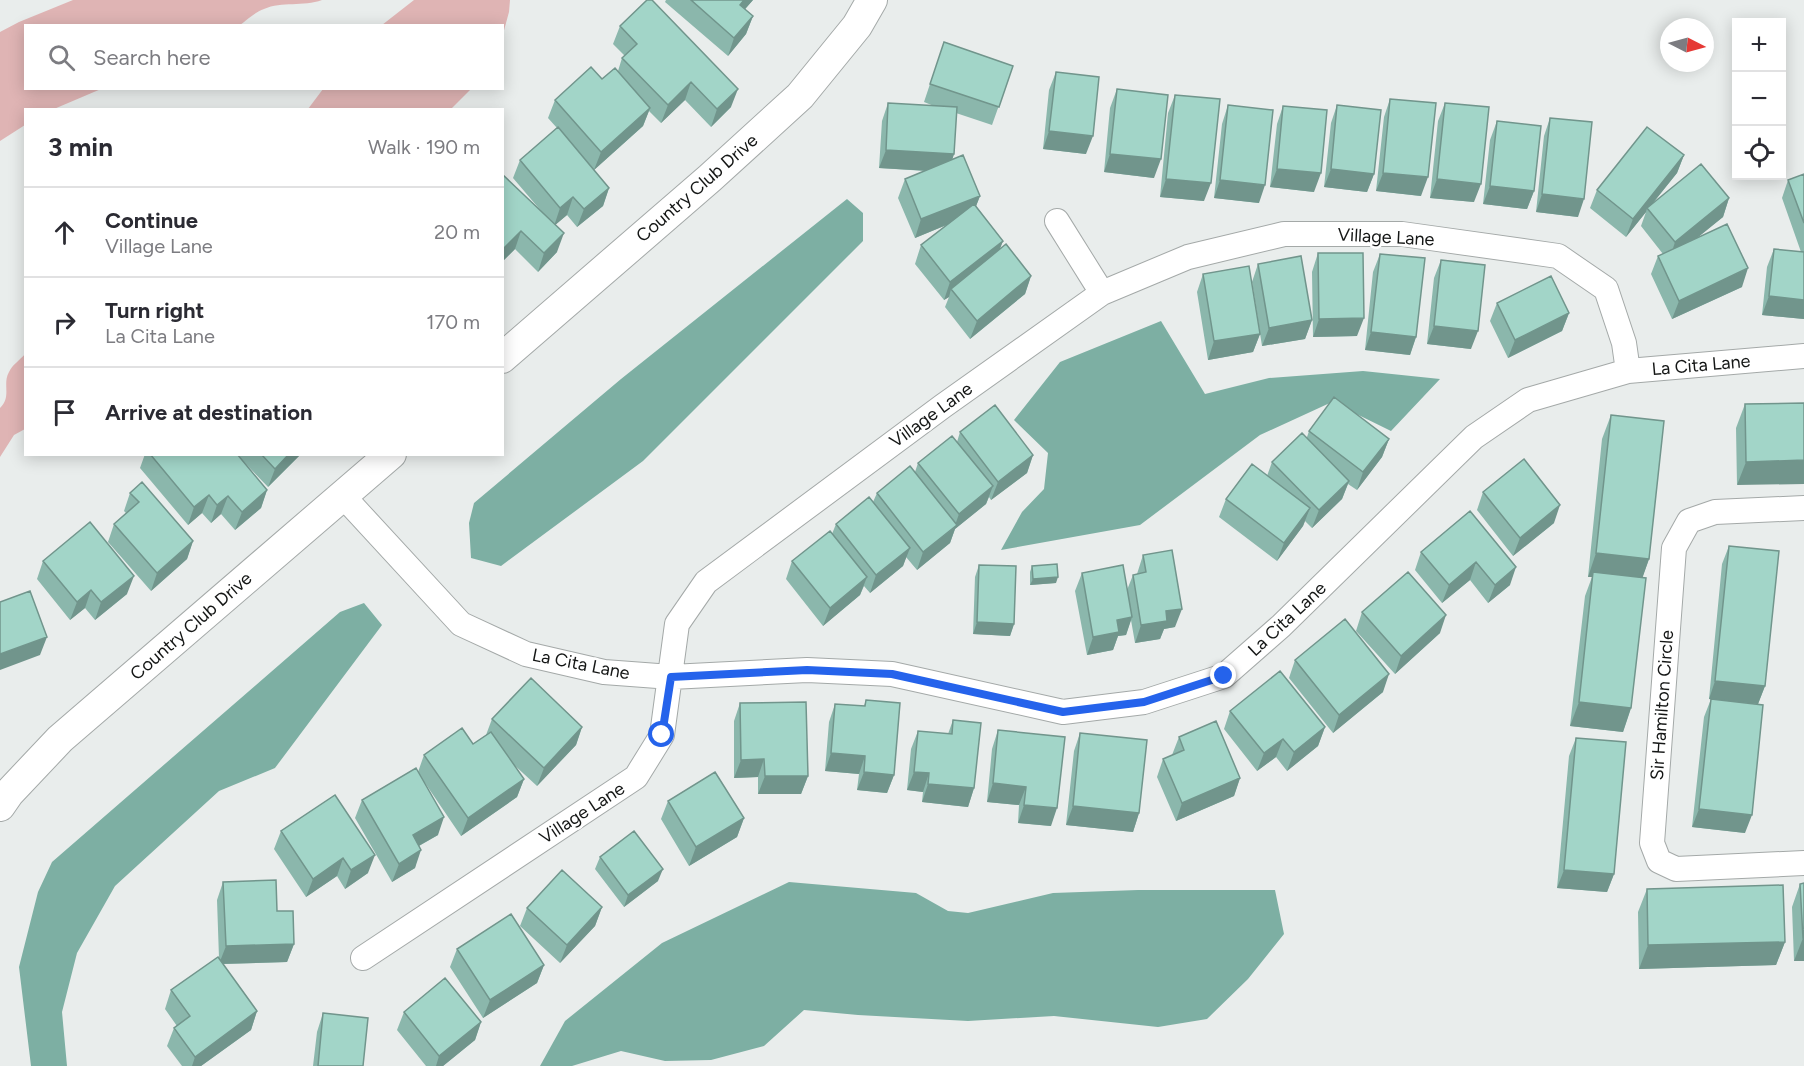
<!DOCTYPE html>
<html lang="en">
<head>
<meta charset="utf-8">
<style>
  body { margin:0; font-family:Figtree,sans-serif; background:#f2f2f3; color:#2b2b33 }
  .controls { position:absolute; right:18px; top:18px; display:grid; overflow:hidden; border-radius:0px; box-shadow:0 3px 15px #0003 }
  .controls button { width:54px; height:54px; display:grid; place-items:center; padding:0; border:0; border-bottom:2px solid #e1e1e2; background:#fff; color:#2b2b33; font:30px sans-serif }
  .compass { position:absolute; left:1660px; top:18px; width:54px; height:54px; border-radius:50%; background:#fff; box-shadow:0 3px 15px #0003; rotate:96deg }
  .stop { position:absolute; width:18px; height:18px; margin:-14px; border:4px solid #2563eb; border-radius:50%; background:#fff }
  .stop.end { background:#2563eb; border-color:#fff; box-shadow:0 2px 6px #0008 }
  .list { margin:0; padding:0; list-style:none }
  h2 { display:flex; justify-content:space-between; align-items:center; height:78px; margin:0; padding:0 24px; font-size:26px }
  h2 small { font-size:20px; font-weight:400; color:#7c7c81 }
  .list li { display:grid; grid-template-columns:39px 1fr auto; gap:18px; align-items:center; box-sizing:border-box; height:90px; padding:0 24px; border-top:2px solid #e1e1e2 }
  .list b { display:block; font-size:22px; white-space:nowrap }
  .list p { margin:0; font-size:20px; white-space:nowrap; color:#7c7c81 }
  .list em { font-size:20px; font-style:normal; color:#7c7c81 }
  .icon { flex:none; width:33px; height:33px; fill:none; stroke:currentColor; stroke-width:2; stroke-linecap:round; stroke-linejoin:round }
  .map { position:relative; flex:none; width:1804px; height:1066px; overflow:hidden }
  .search { position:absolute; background:#fff; box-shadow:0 3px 15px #0003; left:24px; top:24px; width:480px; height:66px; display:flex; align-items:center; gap:15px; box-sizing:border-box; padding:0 21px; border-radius:0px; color:#7c7c81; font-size:22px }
  .panel { position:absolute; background:#fff; box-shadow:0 3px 15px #0003; left:24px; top:108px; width:480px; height:348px; border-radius:0px }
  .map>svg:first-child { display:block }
</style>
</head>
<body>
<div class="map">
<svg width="1804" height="1066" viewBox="0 0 1804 1066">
  <rect width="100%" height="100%" fill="#e9edec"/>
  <!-- green -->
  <path fill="#dfb4b4" d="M73 0H322C303 7 282 1 264 9 255 12 247 20 240 25L26 26V88L101 89 54 109 26 110 25 125 0 141V32L19 22Z
    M414 0H510L509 12 503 34 502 26 382 25Z
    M323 89V88L471 89 451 109H308Z
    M25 354V429L14 435 0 457V408C12 397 2 384 9 372 12 365 20 360 25 354Z"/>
  <!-- water -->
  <path fill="#7dafa3" d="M847 199 863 213V241L643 461 501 566 471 558 469 523 474 503 621 379Z
    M1161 321 1205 394 1269 378 1363 371 1440 379 1391 431 1332 402 1260 435 1140 525 1001 550 1022 512 1044 489 1048 453 1014 420 1060 362Z
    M364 603 382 625 275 768 219 791 115 886 77 953 62 1012 67 1066H31L19 967 38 892 52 862 340 612Z
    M789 882 916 893 948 911 968 913 1053 893 1138 890H1275L1284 934 1248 979 1207 1019 1158 1027 1054 1016 968 1021 858 1015 804 1010 764 1046 711 1060 665 1061 621 1051 572 1066H540L565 1021 662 943Z"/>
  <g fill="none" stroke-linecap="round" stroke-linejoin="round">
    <!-- minor casing -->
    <g stroke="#a4a9a8" stroke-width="26">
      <path id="minor" d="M1057 221 1102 293
        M343 496 461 624 526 654 604 672 671 677 807 670 892 674 1063 712 1144 702 1224 676 1281 626 1474 437 1528 400 1628 371 1804 356
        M1804 508 1715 512 1689 521 1674 548 1652 843 1659 861 1676 869 1804 863
        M363 958 636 777 662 735 677 624 706 582 943 406 1102 293 1188 257 1284 234H1402L1558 256 1606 289 1624 343 1628 371"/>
    </g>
    <!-- tertiary casing -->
    <g stroke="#a4a9a8" stroke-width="32">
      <path id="tertiary" d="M502 358 710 178 800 96 857 26 872 0
        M0 806 9 793 60 739 391 454"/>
    </g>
    <!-- minor -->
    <use href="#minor" stroke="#fff" stroke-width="24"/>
    <!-- tertiary -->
    <use href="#tertiary" stroke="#fff" stroke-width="30"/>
  </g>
  <!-- wall -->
  <path fill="#8bb7ac" d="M666 0H753L745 9 753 16 746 34 728 56 665 2Z
    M620 26 731 107 711 127 685 100 661 123 649 111 643 126 594 170 609 188 603 206 577 227 567 215 555 225 557 252 538 272 515 249 502 262V174L542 212 513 178 520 160 557 128 548 118 555 100 602 79 618 71 622 58 625 56 613 44Z
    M944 42 1013 66 992 125 956 113 954 154 952 160 980 196 976 206 1003 241 999 250 1031 276 1025 294 970 339 945 307 949 297 944 300 915 264 921 245 949 224 915 238 898 198 905 179 926 171 879 168 882 121 888 103 934 106 924 102Z
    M1056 72 1086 154 1043 149 1049 90Z
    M1117 89 1154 178 1104 172 1110 108Z
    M1175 95 1204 201 1160 197 1168 113Z
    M1390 99 1421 196 1376 191 1384 117Z
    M1445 103 1474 202 1430 198 1438 121Z
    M1228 105 1259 203 1214 198 1222 124Z
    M1337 105 1374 174 1367 192 1324 187 1331 123Z
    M1283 106 1314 192 1270 187 1277 124Z
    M1550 118 1578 217 1536 212 1544 136Z
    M1497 121 1534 191 1527 209 1483 204 1490 140Z
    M1684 155 1677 173 1653 203 1729 198 1723 217 1696 238 1742 287 1672 319 1651 274 1658 256 1663 254 1641 226 1646 212 1626 237 1590 208 1597 190Z
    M1804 174V319L1762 315 1767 267 1774 249 1801 252 1782 198 1788 180Z
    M1318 253 1357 336 1313 337 1312 272Z
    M1380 254 1416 337 1410 355 1365 350 1373 272Z
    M1441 260 1471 349 1427 344 1434 278Z
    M1258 264 1312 320 1305 339 1262 346 1252 282Z
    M1203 274 1260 334 1253 352 1208 360 1197 292Z
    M1497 303 1569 313 1562 331 1508 358 1490 321Z
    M1804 403 1737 485 1736 428 1745 404Z
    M1611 415 1649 559 1642 578 1631 708 1623 732 1570 726 1585 596 1592 577H1588L1602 439Z
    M1309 431 1389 439 1382 457 1357 490 1348 484 1342 499 1312 528 1305 521 1303 526 1277 561 1219 517 1226 499 1267 476 1272 462 1307 437Z
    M960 432 1033 455 1027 473 991 500 989 497 986 504 955 529 950 543 917 570 906 557 903 566 870 593 864 586 860 595 823 626 786 579 792 561 832 534 836 524 873 502 877 493 915 472 918 463 957 442Z
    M145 454H301L268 487 237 455 267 490 261 508 235 530 221 514 211 523 202 513 188 525 140 468Z
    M1483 492 1554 523 1513 556 1477 510Z
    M130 493 193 541 187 559 151 591 108 542 114 524 126 513 124 511Z
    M1470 511 1510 585 1488 603 1470 580 1442 603 1415 570 1421 552Z
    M1729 546 1765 686 1758 704 1709 699 1722 564Z
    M1143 555 1175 627 1164 629 1160 639 1135 643 1131 620 1126 635 1118 636 1113 650 1087 655 1075 591 1082 573 1127 590 1133 575 1137 574Z
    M43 561 127 594 95 620 85 608 70 620 37 579Z
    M979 565 1014 624 1010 636 973 634 975 577Z
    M1032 566 1056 583 1030 585V572Z
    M1362 612 1440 633 1395 674 1356 631Z
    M1295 660 1383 692 1333 733 1289 678Z
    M1711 699 1745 833 1692 827 1704 717Z
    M866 700 894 775 887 793 857 790 859 774 825 771 829 722 835 704 864 706Z
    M740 703 808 776 801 794H758V777L734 778V721Z
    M1230 711 1325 727 1318 746 1287 771 1276 757 1257 771 1224 729Z
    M492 719 582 727 576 745 537 786 511 762 524 779 517 797 461 836 425 783 438 835 419 846 415 868 392 882 355 818 362 800 418 772 424 755 473 744 486 735Z
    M953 720 974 788 968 807 922 802 923 792 907 790 911 749 918 731 948 734Z
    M998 730 1051 826 1018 823 1019 805 987 802 992 749Z
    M1080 733 1139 813 1133 832 1066 825 1074 751Z
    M1179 737 1240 778 1234 796 1176 821 1157 777 1163 759 1172 755Z
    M1576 738 1614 874 1607 892 1557 888 1569 756Z
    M335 795 368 873 345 889 337 876 306 897 274 849 281 831Z
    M668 801 744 818 737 837 689 866 661 819Z
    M600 857 658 881 624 907 595 869Z
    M223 882 277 911 294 944 287 962 223 964 257 1011 251 1030 201 1066H182L167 1046 174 1028 177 1026 165 1009 171 990 219 958 217 900Z
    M1804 883V961H1794L1792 907 1800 884Z
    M1647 889 1785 942 1776 965 1639 969 1638 912Z
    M602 907 595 926 560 963 520 926 527 908Z
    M457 949 544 965 537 983 483 1018 450 967Z
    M404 1012 481 1022 475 1040 443 1066H426L397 1030Z
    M323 1013 363 1066H313L317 1032Z"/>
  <!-- shaded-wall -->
  <path fill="#71958c" d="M744 0H753L733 23 740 5Z
    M753 16 746 34 728 56 734 38Z
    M691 82 685 100 661 123 668 105Z
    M738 89 731 107 711 127 717 109Z
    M650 108 643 126 594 170 601 152Z
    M1049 131 1093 136 1086 154 1043 149Z
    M886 150 954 154 948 172 879 168Z
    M1110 154 1161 159 1154 178 1104 172Z
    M1684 155 1677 173 1648 209 1647 208 1646 212 1626 237 1633 219Z
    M1277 169 1321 173 1314 192 1270 187Z
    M1331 169 1374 174 1367 192 1324 187Z
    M1383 173 1428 177 1421 196 1376 191Z
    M1166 179 1211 183 1204 201 1160 197Z
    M1437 179 1481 184 1474 202 1430 198Z
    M1220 180 1265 185 1259 203 1214 198Z
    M1490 186 1534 191 1527 209 1483 204Z
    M609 188 603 206 577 227 584 209Z
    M1542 194 1584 199 1578 217 1536 212Z
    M980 196 973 214 915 238 921 219Z
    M573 197 567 215 554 226 560 208Z
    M1729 198 1723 217 1669 261 1675 242Z
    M521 231 515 249 502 262V250Z
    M564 233 557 252 538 272 544 253Z
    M1003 241 996 259 951 289 949 297 944 300 950 282Z
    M1748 268 1742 287 1672 319 1679 301Z
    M1031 276 1025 294 970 339 977 321Z
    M1769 296 1804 300V319L1762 315Z
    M1569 313 1562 331 1508 358 1515 340Z
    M1364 318 1357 336 1313 337 1319 319Z
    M1312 320 1305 339 1262 346 1269 328Z
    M1434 326 1478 331 1471 349 1427 344Z
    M1371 332 1416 337 1410 355 1365 350Z
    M1260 334 1253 352 1208 360 1214 341Z
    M1389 439 1382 457 1357 490 1363 472Z
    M289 454H301L268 487 275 469Z
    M1033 455 1027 473 991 500 998 482Z
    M1804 460V484L1737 485 1746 462Z
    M1349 481 1342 499 1312 528 1319 510Z
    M993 486 986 504 955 529 950 543 917 570 923 552 954 528 959 514Z
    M267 490 261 508 235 530 242 512Z
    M209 495 202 513 188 525 194 507Z
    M228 496 221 514 211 523 217 505Z
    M1560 505 1554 523 1513 556 1520 538Z
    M1310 508 1303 526 1277 561 1284 543Z
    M193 541 187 559 151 591 157 573Z
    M910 548 903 566 870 593 876 575Z
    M1596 553 1649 559 1641 582 1593 572 1592 577H1588Z
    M1476 562 1470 580 1442 603 1449 585Z
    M1516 567 1510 585 1488 603 1495 585Z
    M134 576 127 594 95 620 101 602Z
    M867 577 860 595 823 626 830 608Z
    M1058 577 1056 583 1030 585 1033 579Z
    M91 590 85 608 70 620 77 602Z
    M1182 609 1175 627 1164 629 1160 639 1135 643 1141 625 1166 611Z
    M1446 615 1440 633 1395 674 1401 656Z
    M1132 617 1126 635 1118 636 1113 650 1087 655 1093 637 1117 620Z
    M977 622 1014 624 1010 636 973 634Z
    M47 637 40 655 0 670V654Z
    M1389 674 1383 692 1333 733 1339 715Z
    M1715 681 1765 686 1758 704 1709 699Z
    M1579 702 1631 708 1623 732 1570 726Z
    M582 727 576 745 537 786 544 768Z
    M1325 727 1318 746 1287 771 1294 752Z
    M1283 739 1276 757 1257 771 1264 753Z
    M831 753 865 756 859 774 825 771Z
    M764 759 758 777 734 778 741 760Z
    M864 772 894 775 887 793 857 790Z
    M914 772 929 773 923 792 907 790Z
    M765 776H808L801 794H758Z
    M1240 778 1234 796 1176 821 1182 803Z
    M524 779 517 797 461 836 468 818Z
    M993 783 1026 787 1019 805 987 802Z
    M928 784 974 788 968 807 922 802Z
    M1024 805 1057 808 1051 826 1018 823Z
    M1073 806 1139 813 1133 832 1066 825Z
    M1699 809 1752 815 1745 833 1692 827Z
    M444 817 438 835 406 853 413 835Z
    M744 818 737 837 689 866 696 847Z
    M421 850 415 868 392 882 399 864Z
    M375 855 368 873 345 889 351 870Z
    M343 858 337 876 306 897 313 879Z
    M663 869 658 881 624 907 628 895Z
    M1564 870 1614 874 1607 892 1557 888Z
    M602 907 595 926 560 963 567 945Z
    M1803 938H1804V961H1794Z
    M1785 942 1776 965 1639 969 1648 945Z
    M294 944 287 962 219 964 226 946Z
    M544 965 537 983 483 1018 490 1000Z
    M257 1011 251 1030 201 1066H192L195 1057Z
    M481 1022 475 1040 443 1066H436L439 1056Z"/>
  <!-- building -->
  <path fill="#a2d5c8" stroke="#71958c" stroke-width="1.5" d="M647 0H652L738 89 717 109 691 82 668 105 622 58 637 44 620 26Z
    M691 0H744L740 5 753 16 734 38Z
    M944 42 1013 66 999 107 930 84Z
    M591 67 602 79 615 68 650 108 601 152 555 100Z
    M1056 72 1099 77 1093 136 1049 131Z
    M1117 89 1168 95 1161 159 1110 154Z
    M1175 95 1220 99 1211 183 1166 179Z
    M1390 99 1436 103 1428 177 1383 173Z
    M888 103 957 107 954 154 886 150Z
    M1445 103 1489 107 1481 184 1437 179Z
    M1228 105 1273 110 1265 185 1220 180Z
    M1337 105 1381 110 1374 174 1331 169Z
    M1283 106 1327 110 1321 173 1277 169Z
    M1550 118 1592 122 1584 199 1542 194Z
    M1497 121 1541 126 1534 191 1490 186Z
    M558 127 609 188 584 209 573 197 560 208 520 160Z
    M1647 127 1684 155 1633 219 1597 190Z
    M963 155 980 196 921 219 905 179Z
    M1701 164 1729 198 1675 242 1647 208Z
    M502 174 564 233 544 253 521 231 502 250Z
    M1804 174V223L1788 180Z
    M974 204 1003 241 950 282 921 245Z
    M1727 224 1748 268 1679 301 1658 256Z
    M1006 244 1031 276 977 321 951 289Z
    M1774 249 1804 252V300L1769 296Z
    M1318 253H1363L1364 318 1319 319Z
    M1380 254 1425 258 1416 337 1371 332Z
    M1301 256 1312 320 1269 328 1258 264Z
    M1441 260 1485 265 1478 331 1434 326Z
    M1249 266 1260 334 1214 341 1203 274Z
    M1551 276 1569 313 1515 340 1497 303Z
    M1334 397 1389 439 1363 472 1309 431Z
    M1804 403V460L1746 462 1745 404Z
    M995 405 1033 455 998 482 960 432Z
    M1611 415 1664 421 1649 559 1596 553Z
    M1302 433 1349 481 1319 510 1272 462Z
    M952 436 993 486 959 514 918 463Z
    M150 454H237L267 490 242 512 228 496 217 505 209 495 194 507Z
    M261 454H289L275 469Z
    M1524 459 1560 505 1520 538 1483 492Z
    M1252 464 1310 508 1284 543 1226 499Z
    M910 466 957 525 923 552 877 493Z
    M142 482 193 541 157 573 114 524 139 502 130 493Z
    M869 497 910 548 876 575 836 524Z
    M1470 511 1516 567 1495 585 1476 562 1449 585 1421 552Z
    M90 522 134 576 101 602 91 590 77 602 43 561Z
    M830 531 867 577 830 608 792 561Z
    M1729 546 1779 551 1765 686 1715 681Z
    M1172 550 1182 609 1166 611 1167 621 1141 625 1133 575 1146 572 1143 555Z
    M1057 564 1058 577 1033 579 1032 566Z
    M979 565 1016 566 1014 624 977 622Z
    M1123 565 1132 617 1117 620 1119 632 1093 637 1082 573Z
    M1408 572 1446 615 1401 656 1362 612Z
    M1593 572 1646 578 1631 708 1579 702Z
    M30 591 47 637 0 654V602Z
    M1345 619 1389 674 1339 715 1295 660Z
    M1280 671 1325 727 1294 752 1283 739 1264 753 1230 711Z
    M531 678 582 727 544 768 492 719Z
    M1711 699 1763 705 1752 815 1699 809Z
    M866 700 900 703 894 775 864 772 865 756 831 753 835 704 865 706Z
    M806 702 808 776H765L764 759 741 760 740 703Z
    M953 720 981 723 974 788 928 784 929 773 914 772 918 731 952 734Z
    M1216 721 1240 778 1182 803 1163 759 1184 750 1179 737Z
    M462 728 473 744 491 732 524 779 468 818 424 755Z
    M998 730 1065 737 1057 808 1024 805 1026 787 993 783Z
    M1080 733 1147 740 1139 813 1073 806Z
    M1576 738 1626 742 1614 874 1564 870Z
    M416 768 444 817 413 835 421 850 399 864 362 800Z
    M715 772 744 818 696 847 668 801Z
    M335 795 375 855 351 870 343 858 313 879 281 831Z
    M634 831 663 869 628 895 600 857Z
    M562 870 602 907 567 945 527 908Z
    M276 880 277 911H293L294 944 226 946 223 882Z
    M1804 883V938H1803L1800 884Z
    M1783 885 1785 942 1648 945 1647 889Z
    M511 914 544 965 490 1000 457 949Z
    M218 957 257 1011 195 1057 174 1028 190 1016 171 990Z
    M445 978 481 1022 439 1056 404 1012Z
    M323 1013 368 1018 363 1066H318Z"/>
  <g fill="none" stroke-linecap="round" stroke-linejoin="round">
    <!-- route -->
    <path stroke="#2563eb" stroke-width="8" d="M662 735 671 677 807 670 892 674 1063 712 1144 702 1224 676"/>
  </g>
  <g text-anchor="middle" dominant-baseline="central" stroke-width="5" stroke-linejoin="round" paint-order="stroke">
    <!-- street labels -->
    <g font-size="18" fill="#141615" stroke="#fff">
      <text transform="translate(697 188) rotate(-41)">Country Club Drive</text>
      <text transform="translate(1386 237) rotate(3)">Village Lane</text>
      <text transform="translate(1701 365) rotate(-5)">La Cita Lane</text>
      <text transform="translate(931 415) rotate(-36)">Village Lane</text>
      <text transform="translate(1287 619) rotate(-43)">La Cita Lane</text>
      <text transform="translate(191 626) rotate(-41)">Country Club Drive</text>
      <text transform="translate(581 664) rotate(11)">La Cita Lane</text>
      <text transform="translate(1662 705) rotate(-86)">Sir Hamilton Circle</text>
      <text transform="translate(582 813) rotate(-33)">Village Lane</text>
    </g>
  </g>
</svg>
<div class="controls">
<button>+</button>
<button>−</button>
<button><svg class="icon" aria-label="locate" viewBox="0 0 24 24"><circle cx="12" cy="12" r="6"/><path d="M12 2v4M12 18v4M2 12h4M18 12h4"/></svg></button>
</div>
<svg class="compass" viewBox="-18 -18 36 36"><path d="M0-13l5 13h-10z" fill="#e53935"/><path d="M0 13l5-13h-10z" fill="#7c7c81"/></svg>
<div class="stop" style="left:662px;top:735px"></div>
<div class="stop end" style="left:1224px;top:676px"></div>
<div class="search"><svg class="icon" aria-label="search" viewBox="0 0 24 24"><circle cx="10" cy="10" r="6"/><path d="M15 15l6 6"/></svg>Search here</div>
<section class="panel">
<h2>3 min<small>Walk · 190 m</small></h2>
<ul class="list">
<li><svg class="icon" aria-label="ahead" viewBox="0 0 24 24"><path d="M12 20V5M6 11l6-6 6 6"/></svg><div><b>Continue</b><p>Village Lane</p></div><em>20 m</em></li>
<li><svg class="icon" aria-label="right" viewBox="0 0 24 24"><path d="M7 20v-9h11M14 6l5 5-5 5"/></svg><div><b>Turn right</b><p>La Cita Lane</p></div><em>170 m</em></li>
<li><svg class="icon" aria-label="arrive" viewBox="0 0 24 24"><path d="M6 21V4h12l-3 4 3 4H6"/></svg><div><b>Arrive at destination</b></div></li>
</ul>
</section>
</div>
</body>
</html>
